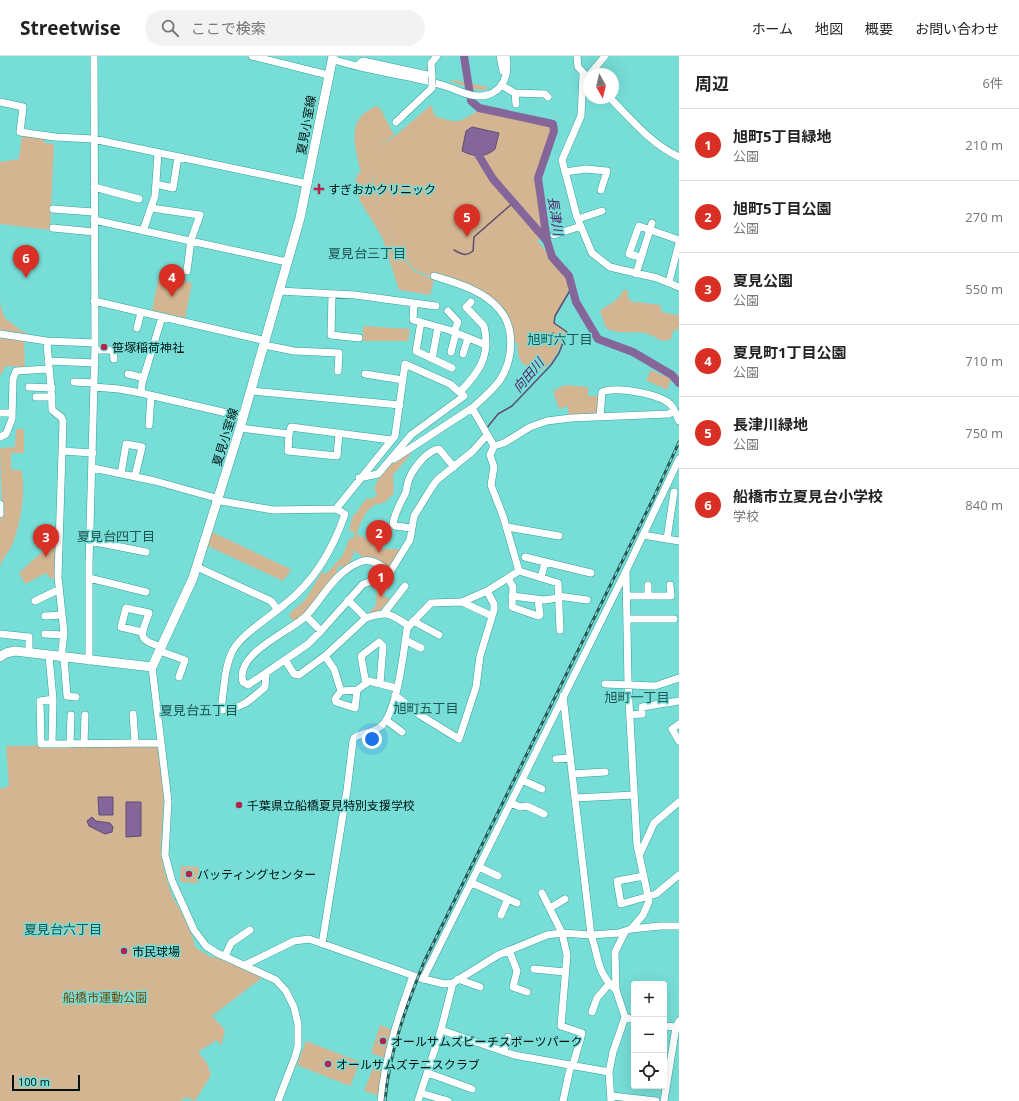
<!DOCTYPE html>
<html lang="ja">
<head>
<meta charset="utf-8">
<style>
  body { margin:0; font-family:"Open Sans","Noto Sans JP",sans-serif; background:#f2f2f2; color:#222 }
  .controls { position:absolute; right:12px; bottom:12px; display:grid; overflow:hidden; border-radius:4px; box-shadow:0 4px 16px #0002 }
  .controls button { width:36px; height:36px; display:grid; place-items:center; padding:0; border:0; border-bottom:1px solid #e0e0e0; background:#fff; color:#222; font:20px sans-serif }
  .compass { position:absolute; left:583px; top:12px; width:36px; height:36px; border-radius:50%; background:#fff; box-shadow:0 4px 16px #0002; rotate:172deg }
  .scale { position:absolute; left:12px; bottom:10px; width:68px; box-sizing:border-box; padding-left:4px; border:2px solid #001312; border-top:0; font-size:11px; line-height:14px; white-space:nowrap; color:#001312; -webkit-text-stroke:3px #77ddd7; paint-order:stroke }
  .you { position:absolute; left:372px; top:683px; width:14px; height:14px; margin:-10px; border:3px solid #fff; border-radius:50%; background:#1a73e8; box-shadow:0 0 0 6px #1a73e833 }
  .badge { display:grid; place-items:center; width:26px; height:26px; border-radius:50%; background:#d93025; color:#fff; font-size:13px; font-weight:700 }
  .pin { position:absolute; translate:-50% -33px; filter:drop-shadow(0 1px 2px #0008) }
  .pin::after { content:''; position:absolute; top:21px; width:14px; height:12px; background:inherit; clip-path:polygon(0 0,100% 0,50% 100%) }
  .list { margin:0; padding:0; list-style:none }
  h2 { display:flex; justify-content:space-between; align-items:center; height:52px; margin:0; padding:0 16px; font-size:17px }
  h2 small { font-size:13px; font-weight:400; color:#767676 }
  .list li { display:grid; grid-template-columns:26px 1fr auto; gap:12px; align-items:center; box-sizing:border-box; height:72px; padding:0 16px; border-top:1px solid #e0e0e0 }
  .list b { display:block; font-size:15px; white-space:nowrap }
  .list p { margin:0; font-size:13px; white-space:nowrap; color:#767676 }
  .list em { font-size:13px; font-style:normal; color:#767676 }
  .icon { flex:none; width:22px; height:22px; fill:none; stroke:currentColor; stroke-width:2; stroke-linecap:round; stroke-linejoin:round }
  .map { position:relative; flex:none; width:679px; height:1045px; overflow:hidden }
  header { display:flex; align-items:center; gap:24px; box-sizing:border-box; height:56px; padding:0 20px; background:#fff; border-bottom:1px solid #e0e0e0 }
  header strong { font-size:19px }
  nav { display:flex; gap:22px; margin-inline-start:auto; font-size:14px }
  .search { width:280px; height:36px; background:#f2f2f2; display:flex; align-items:center; gap:10px; box-sizing:border-box; padding:0 14px; border-radius:22px; color:#767676; font-size:15px }
  main { display:flex }
  aside { flex:1; background:#fff }
  .map>svg:first-child { display:block }
</style>
</head>
<body>
<header>
<strong>Streetwise</strong>
<div class="search"><svg class="icon" aria-label="search" viewBox="0 0 24 24"><circle cx="10" cy="10" r="6"/><path d="M15 15l6 6"/></svg>ここで検索</div>
<nav><a>ホーム</a><a>地図</a><a>概要</a><a>お問い合わせ</a></nav>
</header>
<main>
<div class="map">
<svg width="679" height="1045" viewBox="0 0 679 1045">
  <rect width="100%" height="100%" fill="#77ddd7"/>
  <!-- green -->
  <path fill="#d3b591" d="M448 24H453L489 31 483 34 473 33 472 30V33Z
    M431 49 435 60C459 68 458 67 479 54L549 68 552 72 539 122 546 178 537 184 569 225C571 240 556 252 553 266L566 276C560 290 553 313 535 316 518 305 519 305 517 287L513 284 507 263 474 233 433 222 415 214 400 198 377 150 373 118V129L377 150 400 199 414 215 434 224 430 239 399 234 382 181 360 145 358 139 360 132 355 130 357 118 361 117C357 98 348 75 362 59 366 56 371 53 375 50L380 52 394 79 378 90 395 80Z
    M22 79 45 82 44 87 54 88 50 174 0 168V106L19 103Z
    M159 220 192 227 185 262 152 254Z
    M627 233 629 243 632 246C642 246 650 248 660 249L662 256 675 259 679 258V273L673 275 671 283C661 289 654 278 644 277 631 275 619 279 606 272L600 255C608 248 618 246 623 235Z
    M0 247 4 261 20 274 29 278 0 274Z
    M363 270 410 273 408 285H363Z
    M0 281 24 284 25 311 6 310 0 320Z
    M651 314 671 323 667 334 646 324Z
    M565 329 588 331V340H598V358L568 360V350L559 353 553 335Z
    M16 373H24V397H11V414H21C27 432 20 471 12 489 9 496 2 502 0 511V465L2 456 0 392 15 391Z
    M410 395 411 398 393 419 394 437 384 447 376 448 367 455 359 470 356 483 358 479 370 484 378 493H402L390 510 387 511 380 505 366 503 353 494 354 498 347 511 340 510 336 514 339 519 306 558 295 565 291 563 289 558 305 544 322 516 326 518 343 499 349 483 353 482 355 477 349 474 352 462 367 442 372 443 377 439 374 433C383 411 390 406 410 395Z
    M212 476 290 513 291 514 283 525 208 490Z
    M55 484 54 522 51 523 46 517 25 528 19 517Z
    M390 520 385 527 389 531 383 539 390 544 378 556 367 559 376 549 377 526Z
    M157 689 164 738 161 789 163 810 172 840 182 857 193 882 195 891 212 902 215 901 263 921 212 960 225 974 221 990 217 984 198 996 207 1007 211 1019 195 1045 186 1041 181 1045H0V733L9 730 6 690Z
    M181 810 199 811 198 827 180 826Z
    M380 969 393 974 387 1003 371 997Z
    M306 985 360 1006 350 1030 297 1009Z
    M373 1012 384 1016 380 1040 364 1035Z"/>
  <!-- water -->
  <path fill="#85669a" stroke="#5d4d71" d="M472 71 499 77 495 93C485 102 474 101 462 95L466 75Z
    M98 741H113V759H99Z
    M126 746H141V780L126 781Z
    M92 761 96 765 110 767 113 771 112 776 105 778 89 770 87 765Z"/>
  <g fill="none" stroke-linecap="round" stroke-linejoin="round">
    <!-- stream -->
    <path stroke="#5d4d71" stroke-width="1.5" d="M454 194C461 198 466 201 473 195L474 181 514 146
      M552 278 553 277
      M486 373 498 358 512 350 551 309 559 297 567 276 554 267 555 260 572 231"/>
    <!-- river -->
    <path stroke="#85669a" stroke-width="8" d="M464 0 471 45 479 52 553 68 554 75 538 122 547 185 552 201 569 220 576 246 598 283 633 296 672 319 679 327
      M479 100 493 123 547 185"/>
    <!-- minor casing -->
    <g stroke="#34a09b" stroke-width="8">
      <path id="minor" d="M252 0 328 19
        M500 0 503 15
        M577 0 578 11 589 23
        M332 3C368 16 408 18 445 30 459 34 472 43 487 39 505 34 509 17 506 0
        M360 7 363 5 432 20
        M590 18 605 0
        M583 19 581 60 562 104 577 161 592 197 610 211 657 222 679 231
        M432 21 431 7 437 0
        M501 29 515 37 545 38 548 41
        M515 37 516 48
        M610 42C632 64 650 87 679 101
        M0 46 23 51 20 76 55 81 93 83 308 128
        M396 66 432 32V29
        M565 116 586 113 607 115 601 134
        M156 128 173 132 178 101
        M94 131 139 143
        M151 152 200 159 191 184 187 215
        M53 153 93 156
        M578 163 602 155
        M94 164 287 206
        M53 172 94 176
        M143 175 155 140 158 97
        M554 179 581 170
        M640 201 629 198 639 170 679 184
        M636 218 652 167
        M669 226 679 187
        M279 235 355 239 436 250
        M332 238 331 279 359 282
        M94 245 266 285
        M414 247 413 264 449 274 486 289
        M448 255 458 266 454 276
        M162 261 142 327 141 337 244 361
        M421 266 416 295 452 312
        M137 272 141 256
        M0 278 47 285 95 287
        M47 285C48 308 52 330 52 354L61 361 63 365 58 521 64 577 61 602
        M264 289 294 295 339 297 338 315
        M95 294H113L114 303
        M451 296 456 277
        M463 298 468 282
        M432 303 438 271
        M48 305 95 307
        M128 318 144 322
        M365 318 403 324
        M74 326 94 327
        M29 331 52 332
        M94 331 119 333 141 337
        M251 335 400 349
        M460 336C479 316 491 300 484 270L466 251 471 246
        M36 341H52
        M472 352 494 390
        M0 357H12
        M600 361 602 336C617 330 659 338 670 348 674 352 677 360 679 365
        M149 369 151 340
        M240 372 289 378 291 371 391 384
        M289 378 288 395 337 400 339 377
        M0 381 6 378 12 363 13 323 16 315 48 313
        M62 395 93 397
        M394 403 472 352C481 344 492 335 500 324 513 304 516 272 499 253 483 234 456 227 434 220
        M93 412 155 425 216 442 221 445 273 454 336 453 345 458C333 493 315 525 285 548 270 561 243 577 233 594 224 611 224 635 221 654 243 652 249 645 265 631L266 618
        M121 418 126 388 142 391 135 420
        M0 448V458
        M336 453 395 380 405 308 450 328 464 340 411 379 378 418 359 422
        M507 471 559 480
        M412 472 395 470 393 468C395 455 401 447 406 436 407 432 407 427 409 423 413 413 427 394 439 393L454 411
        M643 479 679 485
        M667 483 674 436
        M90 485 146 496
        M525 501 545 506
        M197 511 271 545 278 554
        M519 515 503 460 491 429 494 411 490 399 494 390 504 387 530 371 547 365 571 362 669 358 674 354
        M626 515 628 628 637 789 649 845 643 859 631 873
        M390 516C382 510 371 501 360 506 336 515 323 541 307 559 292 575 234 597 243 626L248 629 308 588 321 575 363 528 386 521 390 516 410 484 414 460 432 431 437 424 473 395 487 379
        M89 522 146 536
        M508 522 513 531 512 551 538 560 540 559 538 544
        M541 522 545 506 591 517
        M648 529V540
        M512 540 544 544 558 542
        M558 540 587 544
        M627 540H671L670 529
        M348 544 366 562C389 555 389 557 409 570
        M35 545 58 534
        M462 546 492 560
        M384 557 405 530
        M45 560 62 559
        M306 560 321 575
        M627 563H674
        M413 565 439 579
        M142 576 121 571 126 552 149 557C141 580 136 583 162 591
        M0 578 29 581V597
        M45 578 63 579
        M405 584 421 592
        M160 595 185 604 179 621
        M49 600 53 643 52 688
        M325 600 334 613 341 635
        M64 602 67 640 76 641
        M285 604 294 618 299 619 325 600 366 562
        M89 605V509L95 290 94 0
        M152 611 168 745 165 799 172 825 194 874 206 890 217 897 276 924 286 935 294 951 298 968V990L295 1001 278 1045
        M366 628 361 600 379 586 383 590 380 628
        M605 628 655 630 679 622
        M357 634 355 652 336 646 335 643 341 635 357 634 369 625 396 632
        M395 639 420 659 459 683 476 631 480 600 494 554V548L487 535
        M563 640 591 879C599 900 596 917 616 934
        M53 643 40 645 41 688 161 687
        M133 658 135 687
        M630 659 642 658V651L679 645
        M386 664 402 676
        M679 668 672 673 679 685
        M70 688 71 659
        M84 688 85 659
        M556 703 570 702
        M572 718 605 716
        M522 724 542 733
        M575 742 634 739
        M511 747 520 751 527 750 544 758
        M639 800 654 767 679 746
        M479 811 498 820
        M644 820 617 825 621 848 656 838 679 819
        M472 827 517 847
        M542 837 562 877 567 899 561 970 582 977 573 1009
        M550 852 565 843
        M501 859 508 843
        M322 888 347 734 353 685 354 682C362 677 372 677 380 671 397 659 404 594 407 573L409 570 431 547 462 546 487 535 519 515 558 527 560 574
        M509 894 517 915 513 931 527 936
        M225 900 231 887 250 874
        M245 909 294 885 309 883 420 922 444 928 453 927 498 899 547 879 562 877 591 879 619 877 631 873 660 870H679
        M534 913 565 916
        M423 923 626 515 679 403
        M458 923 480 931
        M592 956 597 942 609 928
        M625 961 634 964
        M664 970 676 971
        M441 974 514 999 609 1016
        M504 995 508 981
        M428 1017 472 1033
        M421 1037 448 1045
        M612 1040 656 1045
        M381 1045C385 1001 398 961 413 920
        M418 1045 441 974 453 927
        M563 1045 571 1008
        M611 1045 609 1016 613 996 625 961 616 934 615 896 625 876
        M664 1045 676 971 679 965"/>
    </g>
    <!-- major casing -->
    <g stroke="#34a09b" stroke-width="10">
      <path id="major" d="M0 601 6 597 15 595 152 611 193 522 240 372 300 162 333 0"/>
    </g>
    <!-- minor -->
    <use href="#minor" stroke="#fff" stroke-width="7"/>
    <!-- major -->
    <use href="#major" stroke="#fff" stroke-width="9"/>
    <!-- rail casing -->
    <g stroke="#295855" stroke-width="3">
      <path id="rail" d="M385 1045C389 997 406 951 424 906L653 443 679 386"/>
    </g>
    <!-- rail -->
    <use href="#rail" stroke="#77ddd7" stroke-width="1.5" stroke-dasharray="4.5" stroke-linecap="butt"/>
    <!-- minor-bridge casing -->
    <g stroke="#34a09b" stroke-width="8" stroke-linecap="butt">
      <path id="minor-bridge" d="M432 21V29"/>
    </g>
    <!-- minor-bridge -->
    <use href="#minor-bridge" stroke="#fff" stroke-width="7"/>
  </g>
  <!-- markers -->
  <g fill="#b4234d" stroke="#77ddd7" stroke-width="1.5">
    <path d="M317 127h4v4h4v4h-4v4h-4v-4h-4v-4h4z"/>
    <circle cx="104" cy="291" r="4"/>
    <circle cx="239" cy="749" r="4"/>
    <circle cx="189" cy="818" r="4"/>
    <circle cx="124" cy="895" r="4"/>
    <circle cx="383" cy="985" r="4"/>
    <circle cx="328" cy="1008" r="4"/>
  </g>
  <g text-anchor="middle" dominant-baseline="central" stroke-width="3" stroke-linejoin="round" paint-order="stroke">
    <!-- street labels -->
    <g font-size="12" fill="#001312" stroke="#77ddd7">
      <text transform="translate(306 69) rotate(-80)">夏見小室線</text>
      <text transform="translate(225 381) rotate(-73)">夏見小室線</text>
    </g>
    <!-- poi labels -->
    <g font-size="12" fill="#001312" stroke="#77ddd7" text-anchor="start">
      <text x="328" y="133">すぎおかクリニック</text>
      <text x="112" y="291">笹塚稲荷神社</text>
      <text x="247" y="749">千葉県立船橋夏見特別支援学校</text>
      <text x="197" y="818">バッティングセンター</text>
      <text x="132" y="895">市民球場</text>
      <text x="391" y="985">オールサムズビーチスポーツパーク</text>
      <text x="336" y="1008">オールサムズテニスクラブ</text>
    </g>
    <!-- park labels -->
    <g font-size="12" fill="#744908" stroke="#77ddd7">
      <text x="105" y="941">船橋市運動公園</text>
    </g>
    <!-- water labels -->
    <g font-size="13" font-style="italic" fill="#502769" stroke="#77ddd7">
      <text transform="translate(556 160) rotate(81)">長津川</text>
      <text transform="translate(528 319) rotate(-49)">向田川</text>
    </g>
    <!-- neighbourhood labels -->
    <g font-size="13" fill="#1d5552" stroke="#77ddd7">
      <text x="367" y="197">夏見台三丁目</text>
      <text x="560" y="283">旭町六丁目</text>
      <text x="116" y="480">夏見台四丁目</text>
      <text x="637" y="641">旭町一丁目</text>
      <text x="426" y="652">旭町五丁目</text>
      <text x="199" y="654">夏見台五丁目</text>
      <text x="63" y="873">夏見台六丁目</text>
    </g>
  </g>
</svg>
<div class="controls">
<button>+</button>
<button>−</button>
<button><svg class="icon" aria-label="locate" viewBox="0 0 24 24"><circle cx="12" cy="12" r="6"/><path d="M12 2v4M12 18v4M2 12h4M18 12h4"/></svg></button>
</div>
<svg class="compass" viewBox="-18 -18 36 36"><path d="M0-13l5 13h-10z" fill="#e53935"/><path d="M0 13l5-13h-10z" fill="#767676"/></svg>
<div class="scale">100 m</div>
<div class="you"></div>
<div class="pin badge" style="left:381px;top:541px">1</div>
<div class="pin badge" style="left:379px;top:497px">2</div>
<div class="pin badge" style="left:46px;top:501px">3</div>
<div class="pin badge" style="left:172px;top:241px">4</div>
<div class="pin badge" style="left:467px;top:181px">5</div>
<div class="pin badge" style="left:26px;top:222px">6</div>
</div>
<aside>
<h2>周辺<small>6件</small></h2>
<ul class="list">
<li><span class="badge">1</span><div><b>旭町5丁目緑地</b><p>公園</p></div><em>210 m</em></li>
<li><span class="badge">2</span><div><b>旭町5丁目公園</b><p>公園</p></div><em>270 m</em></li>
<li><span class="badge">3</span><div><b>夏見公園</b><p>公園</p></div><em>550 m</em></li>
<li><span class="badge">4</span><div><b>夏見町1丁目公園</b><p>公園</p></div><em>710 m</em></li>
<li><span class="badge">5</span><div><b>長津川緑地</b><p>公園</p></div><em>750 m</em></li>
<li><span class="badge">6</span><div><b>船橋市立夏見台小学校</b><p>学校</p></div><em>840 m</em></li>
</ul>
</aside>
</main>
</body>
</html>
